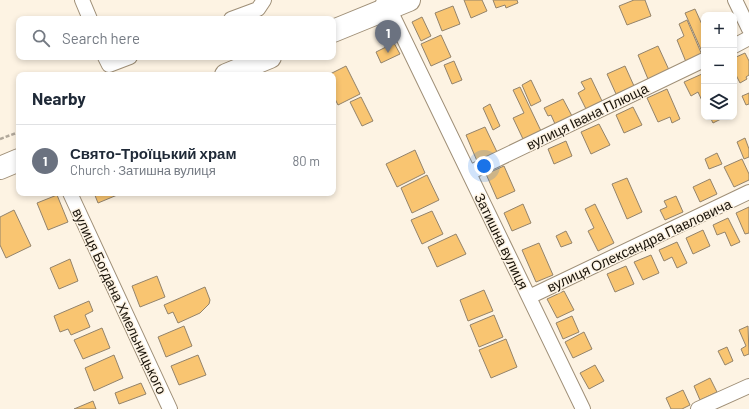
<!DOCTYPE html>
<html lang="en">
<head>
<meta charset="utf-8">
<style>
  body { margin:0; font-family:Barlow,sans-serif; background:#f6f6f7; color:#1f2937 }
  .controls { position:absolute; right:12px; top:12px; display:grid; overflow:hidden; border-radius:8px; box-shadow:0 2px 6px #0003 }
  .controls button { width:36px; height:36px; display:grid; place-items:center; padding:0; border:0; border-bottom:1px solid #e0e1e3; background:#fff; color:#1f2937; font:20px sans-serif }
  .you { position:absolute; left:484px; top:166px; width:14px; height:14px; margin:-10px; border:3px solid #fff; border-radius:50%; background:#1a73e8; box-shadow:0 0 0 6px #1a73e833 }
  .badge { display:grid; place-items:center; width:26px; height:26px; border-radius:50%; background:#2563eb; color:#fff; font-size:13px; font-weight:700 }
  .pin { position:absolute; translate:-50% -33px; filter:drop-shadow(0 1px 2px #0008) }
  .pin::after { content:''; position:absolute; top:21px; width:14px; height:12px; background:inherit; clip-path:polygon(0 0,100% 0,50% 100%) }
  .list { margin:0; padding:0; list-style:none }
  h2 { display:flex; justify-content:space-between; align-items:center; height:52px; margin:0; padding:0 16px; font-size:17px }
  h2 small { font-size:13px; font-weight:400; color:#747a83 }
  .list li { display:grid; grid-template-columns:26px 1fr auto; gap:12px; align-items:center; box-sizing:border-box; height:72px; padding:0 16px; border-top:1px solid #e0e1e3 }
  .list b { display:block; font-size:15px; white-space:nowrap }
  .list p { margin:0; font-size:13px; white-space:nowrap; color:#747a83 }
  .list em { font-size:13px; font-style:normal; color:#747a83 }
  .icon { flex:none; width:22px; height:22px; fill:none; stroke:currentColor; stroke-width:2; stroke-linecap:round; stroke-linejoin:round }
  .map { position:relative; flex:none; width:749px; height:409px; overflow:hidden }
  .search { position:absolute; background:#fff; box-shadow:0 2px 6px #0003; left:16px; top:16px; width:320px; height:44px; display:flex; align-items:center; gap:10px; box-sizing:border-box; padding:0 14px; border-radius:8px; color:#747a83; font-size:15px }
  .panel { position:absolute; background:#fff; box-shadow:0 2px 6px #0003; left:16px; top:72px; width:320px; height:124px; border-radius:8px }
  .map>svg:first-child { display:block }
</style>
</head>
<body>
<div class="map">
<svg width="749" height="409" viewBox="0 0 749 409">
  <rect width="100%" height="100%" fill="#fdf3e3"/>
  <!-- building -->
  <path fill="#f9c571" stroke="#93836b" d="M464 0H482L487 11 471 18Z
    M493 0H517L518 3 506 8 505 5 496 8Z
    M634 0H645L651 16 627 25 619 6Z
    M453 6 460 24 442 31 435 13Z
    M695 9 704 29 703 54 685 13Z
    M422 17 431 36 421 41 412 22Z
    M687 20 702 55 686 62 677 40 684 36 679 24Z
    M441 35 451 57 431 66 421 44Z
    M394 43 400 54 381 63 376 52Z
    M658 46 669 70 648 79 638 55Z
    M745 53 749 61V75L746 77 747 79 740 83 734 71V58Z
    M454 61 462 80 452 84 444 65Z
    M346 66 360 94 338 105 333 95V75H328Z
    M625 66 634 86 616 94 607 74Z
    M702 74 704 78V105L698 92 691 96 684 82Z
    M591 78 602 101 586 109 578 93 585 89 581 82Z
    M531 80 541 101 531 106 522 85Z
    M520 87 541 131 523 139 513 118 524 113 513 90Z
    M667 89 680 119 672 123 670 117 658 122 647 98Z
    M749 93V104L746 105 742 96Z
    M361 97 373 121 362 126 350 102Z
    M563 99 572 116 555 124 551 115 548 116 544 108Z
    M490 104 500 126 493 130 483 108Z
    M633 107 642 125 624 133 616 115Z
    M710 117H723V118L713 123Z
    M599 124 610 145 591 154 581 132Z
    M485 127 497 152 477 161 466 135Z
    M745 138 749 149V157L744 159 737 142Z
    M566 141 572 156 554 164 548 149Z
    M415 150 425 173 397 187 386 164Z
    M717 153 722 164 709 169 705 159Z
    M742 159 749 174V180L734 187 724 167Z
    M504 166 515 191 497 199 486 174Z
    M427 175 439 200 412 213 401 188Z
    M627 178 642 212 627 219 612 184Z
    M710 179 717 194 700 202 693 187Z
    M94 193H122L98 203Z
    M57 195 68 222 48 230 37 203Z
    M676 196 683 212 665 220 660 210 667 207 664 201Z
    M523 204 531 223 512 231 504 213Z
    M595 204 614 243 598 251 588 231 594 228 585 209Z
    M749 207V233L745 234 736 213Z
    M14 210 31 246 6 258 0 245V217Z
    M432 211 443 234 422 244 411 220Z
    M728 218 740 242 731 246 725 232 717 235 713 225Z
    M703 230 710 246 693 254 686 238Z
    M566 231 572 243 561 247 556 236Z
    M456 234 466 254 437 267 428 247Z
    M677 242 687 263 677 268 672 257 664 261 659 250Z
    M539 243 553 275 536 282 522 250Z
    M651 255 659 273 643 280 634 262Z
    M70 259 78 281 59 289 50 268Z
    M626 266 634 284 615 292 607 274Z
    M157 276 165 297 140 307 132 286Z
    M205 287 210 300 209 304 200 313 178 323 173 312 168 314 164 305Z
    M484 290 493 311 468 321 460 300Z
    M564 291 574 310 557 318 547 299Z
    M89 301 93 311 85 315 90 327 71 335 68 329 60 332 54 316Z
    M494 315 503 337 479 347 470 325Z
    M572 316 579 332 563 339 556 323Z
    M184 326 192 346 166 357 158 337Z
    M748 326 749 354 744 356 741 349 746 346 739 330Z
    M102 328 110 348 83 359 74 340Z
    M584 332 592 349 573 358 565 342Z
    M506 339 517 367 491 378 479 350Z
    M727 347 733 361 725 365 718 351Z
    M114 355 123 378 94 391 85 368Z
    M198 355 206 375 179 385 171 366Z
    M595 365 604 381 589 389 580 373Z
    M710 378 717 392 700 400 694 386Z
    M141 383 146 394 119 404 115 393Z
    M683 390 690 405 682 409H671L666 398Z
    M93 401 96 409H74Z"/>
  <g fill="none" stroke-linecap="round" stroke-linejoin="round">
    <!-- street casing -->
    <g stroke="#9f8f77" stroke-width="16">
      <path id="street" d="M82 0 90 19
        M735 0 749 29
        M383 3 389 8 583 409
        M231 19 258 9 264 0
        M734 46 749 38
        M105 57 109 65 130 57
        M469 173 704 60
        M70 193 170 409
        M529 297 749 192
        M698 409 749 386"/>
    </g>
    <!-- highway casing -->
    <g stroke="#9f8f77" stroke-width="24">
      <path id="highway" d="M333 31 409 0
        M226 75 270 57
        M0 168 19 160"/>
    </g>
    <!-- path -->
    <path stroke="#b1a89b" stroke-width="2.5" stroke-dasharray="4 2" stroke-linecap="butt" d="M0 139 19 132"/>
    <!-- street -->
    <use href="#street" stroke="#fff" stroke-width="14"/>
    <!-- highway -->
    <use href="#highway" stroke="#fff" stroke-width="22"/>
  </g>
  <g text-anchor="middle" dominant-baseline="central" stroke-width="3" stroke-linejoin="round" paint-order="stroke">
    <!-- street labels -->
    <g font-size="14" fill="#19130a" stroke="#fdf3e3">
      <text transform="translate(587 116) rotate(-26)">вулиця Івана Плюща</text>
      <text transform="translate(502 241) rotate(64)">Затишна вулиця</text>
      <text transform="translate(639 245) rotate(-25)">вулиця Олександра Павловича</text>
      <text transform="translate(120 301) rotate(65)">вулиця Богдана Хмельницького</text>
    </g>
  </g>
</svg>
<div class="controls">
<button>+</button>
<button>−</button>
<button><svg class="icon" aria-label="layers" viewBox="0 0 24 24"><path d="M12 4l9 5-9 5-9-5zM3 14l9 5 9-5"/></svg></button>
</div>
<div class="you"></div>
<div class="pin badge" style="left:388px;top:53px;background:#6b7280">1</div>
<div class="search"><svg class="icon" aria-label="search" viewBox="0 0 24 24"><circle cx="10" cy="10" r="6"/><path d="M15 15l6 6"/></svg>Search here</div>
<section class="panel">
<h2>Nearby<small></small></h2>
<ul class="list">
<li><span class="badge" style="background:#6b7280">1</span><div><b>Свято-Троїцький храм</b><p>Church · Затишна вулиця</p></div><em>80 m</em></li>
</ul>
</section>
</div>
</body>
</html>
